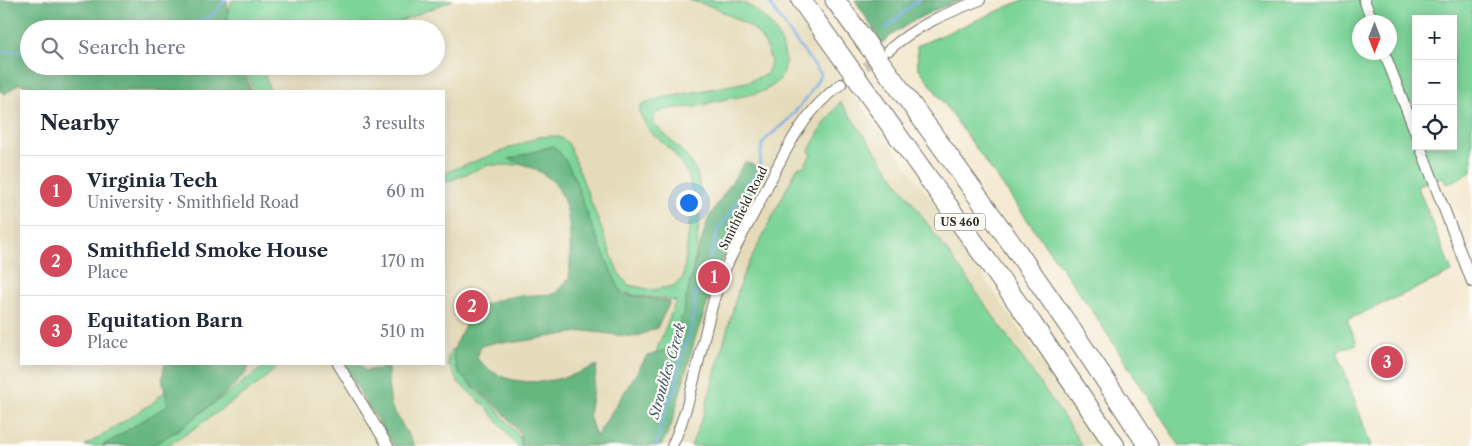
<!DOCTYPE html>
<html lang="en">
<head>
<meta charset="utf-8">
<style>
  body { margin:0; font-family:"Libre Caslon Text",serif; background:#f2f2f3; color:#1f2937 }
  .controls { position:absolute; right:15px; top:15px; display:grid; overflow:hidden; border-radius:0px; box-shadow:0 2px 12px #0003 }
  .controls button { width:45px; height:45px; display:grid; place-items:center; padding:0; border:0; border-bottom:1px solid #e0e1e3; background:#fff; color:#1f2937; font:25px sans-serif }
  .compass { position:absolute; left:1352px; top:15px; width:45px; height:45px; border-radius:50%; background:#fff; box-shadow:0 2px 12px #0003; rotate:180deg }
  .you { position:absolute; left:688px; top:202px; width:18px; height:18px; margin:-12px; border:4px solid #fff; border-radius:50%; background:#1a73e8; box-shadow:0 0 0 8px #1a73e833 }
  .badge { display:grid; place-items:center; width:32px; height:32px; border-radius:50%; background:#d1495b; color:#fff; font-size:16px; font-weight:700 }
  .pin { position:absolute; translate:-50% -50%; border:2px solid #fff; box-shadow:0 1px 5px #0006 }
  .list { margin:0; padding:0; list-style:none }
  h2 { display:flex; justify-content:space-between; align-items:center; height:65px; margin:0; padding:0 20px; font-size:21px }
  h2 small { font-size:16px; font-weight:400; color:#747a83 }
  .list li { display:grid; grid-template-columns:32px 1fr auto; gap:15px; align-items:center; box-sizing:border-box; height:70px; padding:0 20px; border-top:1px solid #e0e1e3 }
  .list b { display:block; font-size:19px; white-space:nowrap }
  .list p { margin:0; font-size:16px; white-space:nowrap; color:#747a83 }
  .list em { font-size:16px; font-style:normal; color:#747a83 }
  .icon { flex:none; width:28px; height:28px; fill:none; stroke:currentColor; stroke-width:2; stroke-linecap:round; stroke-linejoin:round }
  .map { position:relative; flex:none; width:1472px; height:446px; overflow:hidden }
  .search { position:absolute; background:#fff; box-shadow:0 2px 12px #0003; left:20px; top:20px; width:425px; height:55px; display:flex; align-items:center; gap:12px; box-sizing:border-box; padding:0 18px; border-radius:28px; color:#747a83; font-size:19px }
  .panel { position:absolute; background:#fff; box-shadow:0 2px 12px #0003; left:20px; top:90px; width:425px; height:275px; border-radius:0px }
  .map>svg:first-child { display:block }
</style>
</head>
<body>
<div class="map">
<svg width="1472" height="446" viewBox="0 0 1472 446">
  <rect width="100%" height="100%" fill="#fdfcf7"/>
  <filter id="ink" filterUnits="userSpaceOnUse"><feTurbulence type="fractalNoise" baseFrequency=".02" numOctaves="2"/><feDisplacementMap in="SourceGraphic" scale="10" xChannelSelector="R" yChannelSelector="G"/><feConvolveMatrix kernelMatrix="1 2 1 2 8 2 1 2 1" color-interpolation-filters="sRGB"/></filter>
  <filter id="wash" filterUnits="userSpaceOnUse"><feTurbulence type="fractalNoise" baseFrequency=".0096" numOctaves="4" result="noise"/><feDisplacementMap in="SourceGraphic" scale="20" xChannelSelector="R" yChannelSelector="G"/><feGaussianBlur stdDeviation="1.12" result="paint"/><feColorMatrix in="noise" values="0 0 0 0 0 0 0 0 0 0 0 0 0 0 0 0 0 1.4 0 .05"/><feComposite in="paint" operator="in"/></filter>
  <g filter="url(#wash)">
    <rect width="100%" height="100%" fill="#f4e9d2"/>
    <!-- built -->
    <path fill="#e5dbba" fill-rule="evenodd" d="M0 0H783L925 191 1099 446H0ZM29 29H436V66H29ZM21 91H444V364H21Z"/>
    <!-- green -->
    <path fill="#7dd498" stroke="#548062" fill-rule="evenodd" d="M232 0H453L391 25 370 29H219L224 23Z
      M688 0C706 0 728 0 745 4 770 14 802 61 775 84 760 97 735 96 717 101 711 102 705 105 699 106 685 109 670 106 657 113 653 115 654 119 653 123L686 155 697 173 701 193 697 247 685 309 661 375 637 426 658 347 676 301 634 295 610 289 455 357 456 368 473 388 494 406 527 446H517L486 407 458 382 448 364V357L451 350 492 327 607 278 551 152 516 165H488L444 183V173L539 137C553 136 559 134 569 144L618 272 628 285 652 290 673 286 683 278 693 195 688 174 673 152 649 131 639 112 641 105 652 100 747 82 767 74 771 62 766 45 754 29 714 7Z
      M1023 0H1472V171L1458 180 1446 184 1443 177 1417 185 1452 272 1347 320 1357 344 1337 351 1371 446H1180L1091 309 918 67 917 46ZM1416 19H1453V146H1416ZM1360 22H1390V52H1360Z
      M245 66H262L270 91H254Z
      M840 102 963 273 1065 419 1082 446H691L704 413 742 277 797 168 804 166 811 155 809 150 821 129Z
      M264 364H280L262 381 182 437 166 446H149L175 432 258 371Z
      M200 375 164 409 106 446H85L151 404 173 384Z"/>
    <!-- forest -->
    <path fill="#66b680" stroke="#487056" d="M0 0H227L228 19 231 29H29V66H243L251 91H52L43 88 18 84 5 94 0 91Z
      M855 0H963C933 9 906 23 882 43Z
      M553 146C573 163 580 195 589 219 600 244 610 270 622 294L670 302 657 328 635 337 585 331 517 342H497L481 346 477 358C506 394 561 383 597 365L589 415 596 437 647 356 670 349 682 316 697 254 709 217 745 162 766 170 733 230 695 339 671 426 661 446H521L520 433 501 410 460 375 453 357 456 343 467 321 481 306 497 300 516 296 554 294 569 279C571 250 574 199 550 179 539 169 522 164 509 159Z
      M165 364H248C248 367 248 369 247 371 237 387 166 442 149 446 138 446 114 446 102 446L168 405 162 378Z
      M345 364H360L365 371 388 367V383L391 406 415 446H394L363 398Z"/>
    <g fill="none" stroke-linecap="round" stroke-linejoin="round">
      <!-- stream -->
      <path stroke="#72ace3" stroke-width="2.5" d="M184 29C194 19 203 21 213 15 219 11 218 5 226 0
        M885 29 918 0
        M0 51 24 52 29 50
        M656 446C659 432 663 419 667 406 672 394 679 382 678 367L692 325 695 296 696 293 703 291 708 282 709 266 718 229 734 209 746 187 759 171 762 144 767 138 788 120 809 95 821 74 797 43 767 0"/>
    </g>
  </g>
  <g filter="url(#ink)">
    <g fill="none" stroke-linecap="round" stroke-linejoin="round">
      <!-- street-tunnel -->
      <path stroke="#ccc3b1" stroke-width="10" stroke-dasharray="10 5" stroke-linecap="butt" d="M841 84 880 56"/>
      <!-- street casing -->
      <g stroke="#716e65" stroke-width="12">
        <path id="street" d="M1364 0 1373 22
          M889 50C915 26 947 13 980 0
          M1384 52 1416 134
          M1420 146 1472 282
          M338 364 388 446
          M672 446C695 395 701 339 718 286 727 261 741 238 753 215 778 167 797 116 841 84"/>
      </g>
      <!-- highway casing -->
      <g stroke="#716e65" stroke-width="21">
        <path id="highway" d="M801 0 1031 322 1115 446
          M835 0C942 147 1051 293 1148 446"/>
      </g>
      <!-- street -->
      <use href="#street" stroke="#fff" stroke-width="10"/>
      <!-- highway -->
      <use href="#highway" stroke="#fff" stroke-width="19"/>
    </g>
  </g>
  <g text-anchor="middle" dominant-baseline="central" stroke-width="4.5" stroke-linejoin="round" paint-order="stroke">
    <!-- shield labels -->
    <rect fill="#fdfcf7" stroke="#6a6a68" stroke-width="1" x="935" y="213.5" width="50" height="17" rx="4"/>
    <g font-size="11" font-weight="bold" fill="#2b2b2b">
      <text x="960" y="222">US 460</text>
    </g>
    <!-- street labels -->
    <g font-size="12" fill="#2b2b2b" stroke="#fdfcf7">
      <text transform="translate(743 208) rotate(-63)">Smithfield Road</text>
    </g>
    <!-- water labels -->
    <g font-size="14" font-style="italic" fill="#44586b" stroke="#fdfcf7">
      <text transform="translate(667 371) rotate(-74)">Stroubles Creek</text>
    </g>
  </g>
</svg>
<div class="controls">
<button>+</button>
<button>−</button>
<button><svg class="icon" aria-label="locate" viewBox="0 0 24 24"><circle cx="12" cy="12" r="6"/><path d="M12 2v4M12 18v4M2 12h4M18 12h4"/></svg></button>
</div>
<svg class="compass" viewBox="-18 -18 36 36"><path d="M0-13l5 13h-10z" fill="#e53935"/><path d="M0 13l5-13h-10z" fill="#747a83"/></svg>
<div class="you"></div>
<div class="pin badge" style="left:714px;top:277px">1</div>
<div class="pin badge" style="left:472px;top:306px">2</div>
<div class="pin badge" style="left:1387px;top:362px">3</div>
<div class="search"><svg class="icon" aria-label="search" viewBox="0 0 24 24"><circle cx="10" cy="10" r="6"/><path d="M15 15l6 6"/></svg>Search here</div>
<section class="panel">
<h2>Nearby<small>3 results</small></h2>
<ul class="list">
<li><span class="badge">1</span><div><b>Virginia Tech</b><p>University · Smithfield Road</p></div><em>60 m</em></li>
<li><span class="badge">2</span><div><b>Smithfield Smoke House</b><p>Place</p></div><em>170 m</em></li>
<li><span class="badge">3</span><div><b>Equitation Barn</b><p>Place</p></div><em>510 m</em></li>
</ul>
</section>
</div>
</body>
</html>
